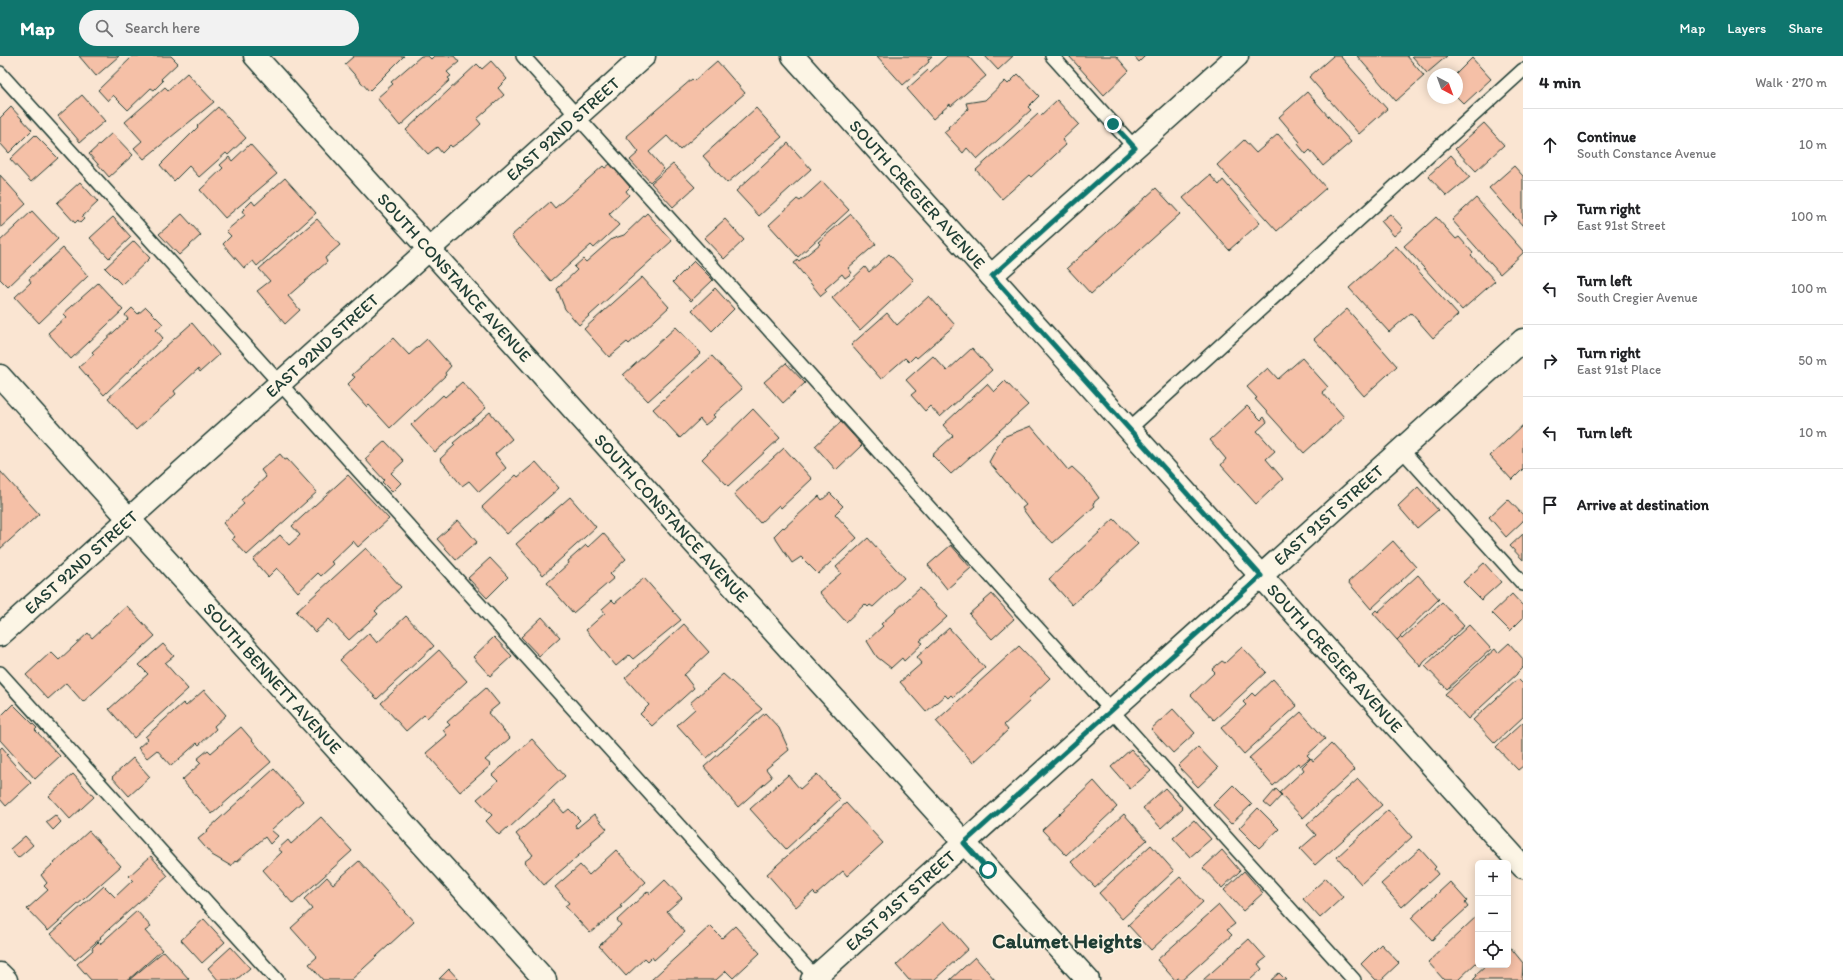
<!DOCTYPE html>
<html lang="en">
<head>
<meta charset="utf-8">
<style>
  body { margin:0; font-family:Itim,sans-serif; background:#f2f2f2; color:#202124 }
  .controls { position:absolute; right:12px; bottom:12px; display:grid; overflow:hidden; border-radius:6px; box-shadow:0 2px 10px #0003 }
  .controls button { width:36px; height:36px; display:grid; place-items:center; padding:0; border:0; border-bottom:1px solid #e0e0e0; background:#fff; color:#202124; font:20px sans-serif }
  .compass { position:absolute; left:1427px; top:12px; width:36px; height:36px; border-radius:50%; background:#fff; box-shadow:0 2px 10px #0003; rotate:139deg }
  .stop { position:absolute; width:12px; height:12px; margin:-9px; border:3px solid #0f766e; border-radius:50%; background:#fff }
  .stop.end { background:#0f766e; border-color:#fff; box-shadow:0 1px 4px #0008 }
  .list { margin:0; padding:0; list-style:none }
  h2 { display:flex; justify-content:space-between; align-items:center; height:52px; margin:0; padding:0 16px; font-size:17px }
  h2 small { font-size:13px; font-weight:400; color:#757577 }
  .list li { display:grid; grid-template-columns:26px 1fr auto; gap:12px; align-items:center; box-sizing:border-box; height:72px; padding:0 16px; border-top:1px solid #e0e0e0 }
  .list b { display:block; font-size:15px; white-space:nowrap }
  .list p { margin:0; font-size:13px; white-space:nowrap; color:#757577 }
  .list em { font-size:13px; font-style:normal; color:#757577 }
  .icon { flex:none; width:22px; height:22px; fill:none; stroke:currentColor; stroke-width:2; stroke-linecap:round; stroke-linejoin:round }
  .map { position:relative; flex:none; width:1523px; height:924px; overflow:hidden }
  header { display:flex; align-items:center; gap:24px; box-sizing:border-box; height:56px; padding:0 20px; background:#0f766e; color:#fff }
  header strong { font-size:19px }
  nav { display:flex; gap:22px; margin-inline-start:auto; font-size:14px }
  .search { width:280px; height:36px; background:#f2f2f2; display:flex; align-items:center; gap:10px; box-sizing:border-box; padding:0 14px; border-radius:22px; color:#757577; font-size:15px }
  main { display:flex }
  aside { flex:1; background:#fff }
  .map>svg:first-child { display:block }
</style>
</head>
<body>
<header>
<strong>Map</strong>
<div class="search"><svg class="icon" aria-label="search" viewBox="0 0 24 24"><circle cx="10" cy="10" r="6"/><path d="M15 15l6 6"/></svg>Search here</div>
<nav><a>Map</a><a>Layers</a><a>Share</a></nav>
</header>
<main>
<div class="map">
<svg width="1523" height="924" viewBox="0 0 1523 924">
  <rect width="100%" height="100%" fill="#fae5d2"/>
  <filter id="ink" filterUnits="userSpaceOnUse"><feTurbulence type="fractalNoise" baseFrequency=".025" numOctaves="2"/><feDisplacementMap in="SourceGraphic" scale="8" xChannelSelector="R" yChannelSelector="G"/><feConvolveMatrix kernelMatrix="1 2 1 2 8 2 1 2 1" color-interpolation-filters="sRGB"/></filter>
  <g filter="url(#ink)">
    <!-- building -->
    <path fill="#f5c0a7" stroke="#1f3d34" d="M79 0H119L96 20Z
      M133 0H171L178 7 161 23 163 25 154 34 151 32 128 54 113 39 108 45 98 34Z
      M354 0H404L369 35 345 8Z
      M421 0H428L431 3 434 0H454L459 6 447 16 451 20 448 22 450 24 400 70 377 42 393 28 391 26Z
      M877 0H932L928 4 929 6 903 29Z
      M947 0H968L986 20 951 50 950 48 933 63 907 33 928 14 930 16Z
      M985 0H1013L998 14Z
      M1069 0H1116L1129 15 1104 39Z
      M1134 0H1145L1139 6Z
      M1333 0H1340L1387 53 1359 78 1309 21Z
      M1357 0H1407L1424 20 1396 45Z
      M1412 0H1447L1427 17Z
      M1472 2 1491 23 1464 48 1457 41 1456 18Z
      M491 5 507 23 498 32 504 39 477 63 481 68 468 80 452 91 450 89 442 97 437 91 428 98 406 74 477 8 482 13Z
      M717 5 745 37 680 94 667 80 649 96 664 113 650 126 630 104 639 96 626 80 692 23 694 25Z
      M187 17 214 46 144 103 134 92 142 85 125 66 165 31 168 34Z
      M1018 18 1039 40 1028 51 1031 54 977 103 967 92 963 97 944 76 949 72 948 71 968 53 966 47 985 44 1005 25 1008 28Z
      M1307 36 1351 86 1323 110 1310 94 1306 98 1298 88 1300 86 1279 61Z
      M82 39 105 65 80 86 58 60Z
      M1057 44 1079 68 1062 84 1066 89 1031 121 1029 119 1002 143 976 114 1038 58 1040 60Z
      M11 51 32 74 9 97 0 87V62Z
      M218 51 246 82 228 99 226 97 199 121 189 110 174 125 160 109 198 71 197 70Z
      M756 52 782 81 727 127 703 100Z
      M1484 67 1504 89 1476 115 1455 93Z
      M112 77 133 99 109 121 89 98Z
      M1278 78 1326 132 1277 175 1217 109 1244 84 1256 97Z
      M35 79 58 102 31 126 10 103Z
      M788 87 811 113 759 160 736 135Z
      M250 88 277 118 225 162 200 134 223 112 220 109 229 101 232 105Z
      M1451 99 1470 121 1447 140 1428 120Z
      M610 108 630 131 626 135 629 139 609 158 619 169 594 192 591 189 551 225 511 180 550 146 555 152 603 110 605 112Z
      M673 108 695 131 673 151 651 127Z
      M1514 110 1523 120V170L1489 132Z
      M0 119 26 148 0 172Z
      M1210 119 1219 129 1223 124 1260 167 1229 194 1183 142Z
      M285 122 316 157 257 210 253 205 244 212 223 188 231 180 226 175 245 159 242 155 252 145 255 149Z
      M822 125 849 154 798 201 769 169 797 143 800 145Z
      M80 126 98 146 82 161 84 163 80 167 78 164 75 167 57 147Z
      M1156 132 1180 158 1091 238 1067 212Z
      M1476 142 1523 195V197L1500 218 1452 164Z
      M32 155 58 183 8 231 0 223V185Z
      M647 157 672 185 579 269 565 253 557 233 577 214 574 211 583 203 586 206 612 183 624 179Z
      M182 158 201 179 179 199 159 178Z
      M851 158 876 188 848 212 852 217 845 222 842 218 825 233 827 235 821 240 794 207 798 204 799 205 820 188 818 186Z
      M1390 158 1403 172 1394 180 1381 165Z
      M113 161 131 181 109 202 90 182Z
      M1436 161 1456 183 1459 181 1473 197 1471 199 1495 225 1462 254 1404 190Z
      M317 163 340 189 325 202 327 206 288 240 300 254 285 268 257 235 270 225 259 213Z
      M725 163 744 184 724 203 704 182Z
      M134 185 150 202 122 229 105 212Z
      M1396 190 1458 259 1433 282 1411 257 1389 276 1349 232Z
      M63 192 88 220 39 267 15 241 31 226 29 223Z
      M889 198 914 224 860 274 832 242 865 211 869 216Z
      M694 205 713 224 691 245 673 226Z
      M642 221 669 251 629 288 627 286 609 301 584 273Z
      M98 227 123 254 71 303 48 277 66 261 63 258Z
      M715 232 734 253 712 275 692 254Z
      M929 240 955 269 917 302 915 300 909 306 905 302 881 323 851 289 887 257 897 269Z
      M146 251 163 268 156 274 163 282 104 339 79 311 94 298 92 296 128 263 125 259 132 252 138 258Z
      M1347 253 1397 310 1364 340 1314 283Z
      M192 267 219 299 200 316 198 313 174 335 176 338 136 374 108 342Z
      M676 271 701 297 648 345 623 319Z
      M393 282 409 299 427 283 451 310 445 317 446 319 390 372 369 349 367 351 347 329 355 321 352 319Z
      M972 292 992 314 940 361 930 350 925 355 911 339 916 335 906 324 933 300 947 315Z
      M712 300 742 333 713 359 715 361 705 369 700 363 680 382 653 353Z
      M1302 302 1328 331 1322 336 1344 361 1304 397 1255 343 1257 342 1247 331 1268 312 1278 323Z
      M786 307 805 327 783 347 764 326Z
      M1005 325 1028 349 951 418 932 399 953 380 943 369 987 328 994 336Z
      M462 326 486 352 435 396 411 369 443 339 445 341Z
      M1247 350 1261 364 1264 361 1267 366 1257 375 1275 395 1266 403 1283 423 1256 448 1221 409 1226 403 1210 384Z
      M753 353 780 382 728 430 702 403Z
      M490 356 512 383 495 398 506 412 479 436 469 425 462 430 440 403 455 389 453 387Z
      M841 366 862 389 836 414 815 390Z
      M1523 369V413L1512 424 1490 400Z
      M1031 370 1068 414 1072 411 1087 425 1099 442 1093 447 1095 450 1053 487 1036 471 1022 452 1026 449 989 406 1003 381Z
      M385 385 404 405 391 417 401 427 392 436 382 426 384 424 365 403Z
      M784 392 812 423 781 452 779 449 760 467 734 438Z
      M280 398 285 404 287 403 317 436 247 499 232 483 235 481 223 467 244 448 241 444 266 421 261 414Z
      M536 406 559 432 507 478 482 451 516 419 518 421Z
      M0 415 39 458 0 493Z
      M348 419 389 463 358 491 353 485 331 506 334 508 321 520 318 517 298 536 277 512 268 521 253 504 280 479 289 489 300 479 292 470Z
      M1418 431 1438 454 1417 472 1398 450Z
      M830 437 843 450 835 458 857 482 818 518 801 501 792 507 774 480 783 471 784 472 819 440 822 444Z
      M570 441 596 471 543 519 516 488Z
      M1508 443 1523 459V465L1506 481 1489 461Z
      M1114 463 1138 488 1072 549 1049 523Z
      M458 464 477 486 456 504 437 483Z
      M603 477 626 503 610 518 614 522 573 557 547 527 569 507 568 505 586 489 588 491Z
      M1523 478V504L1510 490Z
      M868 482 904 522 873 551 870 549 868 551 865 548 846 566 819 536 841 517 836 511Z
      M1393 485 1416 511 1371 553 1348 526Z
      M951 489 971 512 947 533 928 509Z
      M366 492 401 531 375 555 378 558 349 584 329 563 315 576 296 556Z
      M490 502 508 521 487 542 468 522Z
      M1484 507 1501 526 1481 544 1463 526Z
      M1418 519 1439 543 1397 584 1373 557 1376 554 1378 556Z
      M644 522 681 564 633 603 629 599 616 610 586 574 605 557 602 553 612 544 615 547Z
      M920 532 947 561 920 585 923 587 904 605 902 602 891 612 877 601 867 585 883 570 881 568Z
      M992 538 1014 563 992 583 969 558Z
      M1512 538 1523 550V562L1510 575 1492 557Z
      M1442 546 1464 570 1424 606 1421 611 1397 584 1400 581 1402 583Z
      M127 550 155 580 83 646 66 627 48 643 26 619 51 596 59 604 88 577 92 582Z
      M406 560 434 590 377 643 340 604 369 577 377 587Z
      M542 561 560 581 539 600 521 581Z
      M684 568 709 596 684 619 694 632 652 670 640 658 649 649 625 622Z
      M1469 569 1491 593 1447 633 1425 610Z
      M949 572 985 612 953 641 951 639 948 642 945 639 926 656 900 626 922 607 917 601Z
      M494 581 512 600 490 620 473 601Z
      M1509 587 1523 603V611L1517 617V618L1468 663 1445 638 1495 593 1498 597Z
      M163 588 174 600 165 607 188 633 134 682 109 653 148 618 139 609Z
      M1019 590 1050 622 1028 643 1030 645 1004 669 1008 674 973 707 936 665Z
      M1242 591 1266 616 1214 664 1191 639 1215 616 1212 613 1222 605 1225 607Z
      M439 594 467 625 427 662 424 659 406 675 381 647Z
      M723 618 762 653 707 702 677 669 695 653 690 647Z
      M1273 623 1297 650 1244 698 1221 672 1246 649 1243 646 1252 637 1255 640Z
      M1518 623 1523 628V661L1495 687 1473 664Z
      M486 632 499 648 488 657 510 682 485 704 491 709 460 736 426 697 447 679 443 674 450 669 447 666Z
      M204 634 226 659 214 670 216 673 199 689 197 687 171 710 157 694 147 702 138 692 148 683 145 681 183 647 186 650Z
      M13 648 37 672 35 674 60 700 35 723 0 684V661Z
      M1173 653 1195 677 1173 697 1151 673Z
      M1301 656 1325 683 1307 699 1310 702 1300 710 1298 707 1273 730 1249 702Z
      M765 657 779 672 789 694 766 713 772 721 738 751 704 711Z
      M1523 666V710L1518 714 1496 691Z
      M241 671 271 706 212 758 182 724 201 707 197 703 208 694 211 697Z
      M532 683 565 720 509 772 508 771 499 779 486 765 492 759 477 743 498 725 492 719Z
      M1331 688 1355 714 1303 762 1279 737 1304 714 1302 711 1311 702 1313 705Z
      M2 691 8 698 6 699 31 727 6 750 0 743V693Z
      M1198 691 1218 712 1198 731 1178 710Z
      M1131 693 1151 715 1130 733 1111 711Z
      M133 702 150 721 129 740 112 721Z
      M274 713 303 745 271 774 278 780 270 788 265 781 236 806 235 805 231 810 212 799 198 783 208 775 207 774Z
      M73 718 94 741 70 763 49 740Z
      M817 718 840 743 786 793 750 753 788 719 800 733Z
      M1358 723 1382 749 1315 809 1300 793 1316 779 1307 769Z
      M1094 725 1117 751 1066 799 1042 774Z
      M1233 729 1252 748 1231 768 1213 749Z
      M1165 732 1183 752 1161 772 1143 752Z
      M1276 733 1282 739 1270 752 1264 747Z
      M554 745 564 757 569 753 580 764 575 769 577 772 594 758 607 773 591 786 592 788 544 829 524 806 533 799 516 778Z
      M846 747 883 787 847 820 843 815 816 839 813 836 796 851 767 818Z
      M1258 752 1279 773 1259 792 1239 772Z
      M1388 754 1412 781 1361 828 1337 801Z
      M1124 758 1147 784 1095 831 1071 806Z
      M55 759 61 766 53 774 46 766Z
      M321 761 352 795 293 848 263 814 282 796 278 793 288 784 291 788Z
      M1194 764 1211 783 1190 801 1173 782Z
      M89 775 121 810 48 875 27 853 48 834 44 830 47 827 41 819Z
      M25 780 33 789 18 802 10 793Z
      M1151 789 1174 815 1122 863 1099 837Z
      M1420 793 1436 811 1434 813 1438 818 1402 851 1381 828Z
      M616 794 646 826 620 850 622 851 590 877 565 850 569 847 555 831 580 809 589 819Z
      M1222 794 1240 815 1222 832 1203 812Z
      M151 800 168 820 100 881 101 882 75 904 51 878 104 830 115 841 133 824 129 820Z
      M359 805 414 866 351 924H323L309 908 317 901 291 872 312 853 304 843 327 821 333 828Z
      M1244 815 1263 837 1243 855 1224 834Z
      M1180 821 1203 846 1151 894 1128 869Z
      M1326 822 1343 841 1320 862 1303 843Z
      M665 824 682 842 667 855 685 876 654 904 652 901 648 905 645 902 626 920 599 890 621 869 617 864 648 835 650 838Z
      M1450 826 1467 845 1465 847 1468 851 1432 884 1411 862Z
      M1219 849 1235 868 1227 874 1232 879 1182 924 1177 922 1175 924 1157 904Z
      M137 855 151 871 145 875 162 894 128 924H91L77 908 93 894 92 892 98 886 100 888Z
      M1478 859V905L1458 924H1444L1428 906Z
      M204 863 225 886 202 907 181 884Z
      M944 865 968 893 934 924H909L896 909Z
      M710 870 722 882 735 870 760 897 733 922 726 915 716 924H651Z
      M1249 883 1266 902 1258 908 1262 913 1250 924H1203Z
      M1381 888 1399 907 1381 924H1376L1361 908Z
      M231 891 250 912 236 924H218L208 912Z
      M1510 891 1523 907 1522 924H1473L1477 920 1476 918 1486 909H1508V893Z
      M164 895 189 923 188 924H129Z
      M975 901 995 924H950Z
      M449 913 459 924 439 923Z
      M1279 917 1286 924H1271Z"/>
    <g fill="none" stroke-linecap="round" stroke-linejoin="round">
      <!-- lane casing -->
      <g stroke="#1f3d34" stroke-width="16">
        <path id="lane" d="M523 0 1354 924
          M1052 0 1135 92
          M0 17 818 924
          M1129 373 1523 14
          M1401 393 1523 528
          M0 617 277 924"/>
      </g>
      <!-- street casing -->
      <g stroke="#1f3d34" stroke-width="25">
        <g id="street">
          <path id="s1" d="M255 0 1088 924"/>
          <path id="s2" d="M793 0 1523 811"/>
          <path d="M991 220 1237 0"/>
          <path id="s3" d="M0 320 545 924"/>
          <path id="s4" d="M0 579 644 0"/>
          <path d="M0 918 6 924"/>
          <path id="s5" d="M812 924 1523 284"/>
        </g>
      </g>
      <!-- lane -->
      <use href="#lane" stroke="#fcf5e5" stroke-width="13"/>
      <!-- street -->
      <use href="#street" stroke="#fcf5e5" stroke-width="22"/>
    </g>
  </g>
  <g fill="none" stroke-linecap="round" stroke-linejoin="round" filter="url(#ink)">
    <!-- route -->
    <path stroke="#0f766e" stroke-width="5" d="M988 814 964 787 1261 520 992 220 1135 92 1113 68"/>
  </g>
  <g text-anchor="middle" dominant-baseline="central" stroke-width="3" stroke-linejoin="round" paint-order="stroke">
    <!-- street labels -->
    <g font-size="17" fill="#1f3d34" stroke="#fcf5e5">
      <text stroke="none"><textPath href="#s4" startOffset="757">EAST 92ND STREET</textPath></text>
      <text stroke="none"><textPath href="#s2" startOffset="186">SOUTH CREGIER AVENUE</textPath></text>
      <text stroke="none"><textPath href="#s1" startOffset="298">SOUTH CONSTANCE AVENUE</textPath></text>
      <text stroke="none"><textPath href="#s4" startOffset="433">EAST 92ND STREET</textPath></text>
      <text stroke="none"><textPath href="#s5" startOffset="695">EAST 91ST STREET</textPath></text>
      <text stroke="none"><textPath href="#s1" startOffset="622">SOUTH CONSTANCE AVENUE</textPath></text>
      <text stroke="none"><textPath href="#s4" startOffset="109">EAST 92ND STREET</textPath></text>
      <text stroke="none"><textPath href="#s2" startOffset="810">SOUTH CREGIER AVENUE</textPath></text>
      <text stroke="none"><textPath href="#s3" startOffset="407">SOUTH BENNETT AVENUE</textPath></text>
      <text stroke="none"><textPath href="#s5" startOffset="119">EAST 91ST STREET</textPath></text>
    </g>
    <!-- district labels -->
    <g font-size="21" font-weight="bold" fill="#1f3d34" stroke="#fcf5e5">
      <text x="1067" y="884">Calumet Heights</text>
    </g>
  </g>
</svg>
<div class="controls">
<button>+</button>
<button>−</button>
<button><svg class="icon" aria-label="locate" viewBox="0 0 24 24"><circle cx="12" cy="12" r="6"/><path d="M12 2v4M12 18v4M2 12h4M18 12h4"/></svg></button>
</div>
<svg class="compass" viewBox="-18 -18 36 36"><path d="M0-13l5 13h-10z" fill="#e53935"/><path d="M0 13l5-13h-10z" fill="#757577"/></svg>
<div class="stop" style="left:988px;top:814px"></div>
<div class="stop end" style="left:1113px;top:68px"></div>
</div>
<aside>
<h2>4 min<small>Walk · 270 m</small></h2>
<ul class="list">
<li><svg class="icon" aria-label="ahead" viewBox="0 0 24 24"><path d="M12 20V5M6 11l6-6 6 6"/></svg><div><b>Continue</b><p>South Constance Avenue</p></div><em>10 m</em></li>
<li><svg class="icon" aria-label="right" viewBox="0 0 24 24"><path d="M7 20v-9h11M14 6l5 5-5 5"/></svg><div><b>Turn right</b><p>East 91st Street</p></div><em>100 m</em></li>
<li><svg class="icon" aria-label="left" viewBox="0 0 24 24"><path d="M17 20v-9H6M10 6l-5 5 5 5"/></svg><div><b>Turn left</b><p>South Cregier Avenue</p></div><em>100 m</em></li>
<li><svg class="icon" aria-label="right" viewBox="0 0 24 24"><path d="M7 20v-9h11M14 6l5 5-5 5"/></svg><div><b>Turn right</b><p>East 91st Place</p></div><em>50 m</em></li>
<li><svg class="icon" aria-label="left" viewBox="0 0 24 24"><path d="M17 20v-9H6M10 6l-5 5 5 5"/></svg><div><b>Turn left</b></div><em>10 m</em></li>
<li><svg class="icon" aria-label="arrive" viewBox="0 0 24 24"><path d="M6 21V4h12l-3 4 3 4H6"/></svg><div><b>Arrive at destination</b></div></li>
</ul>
</aside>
</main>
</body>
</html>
